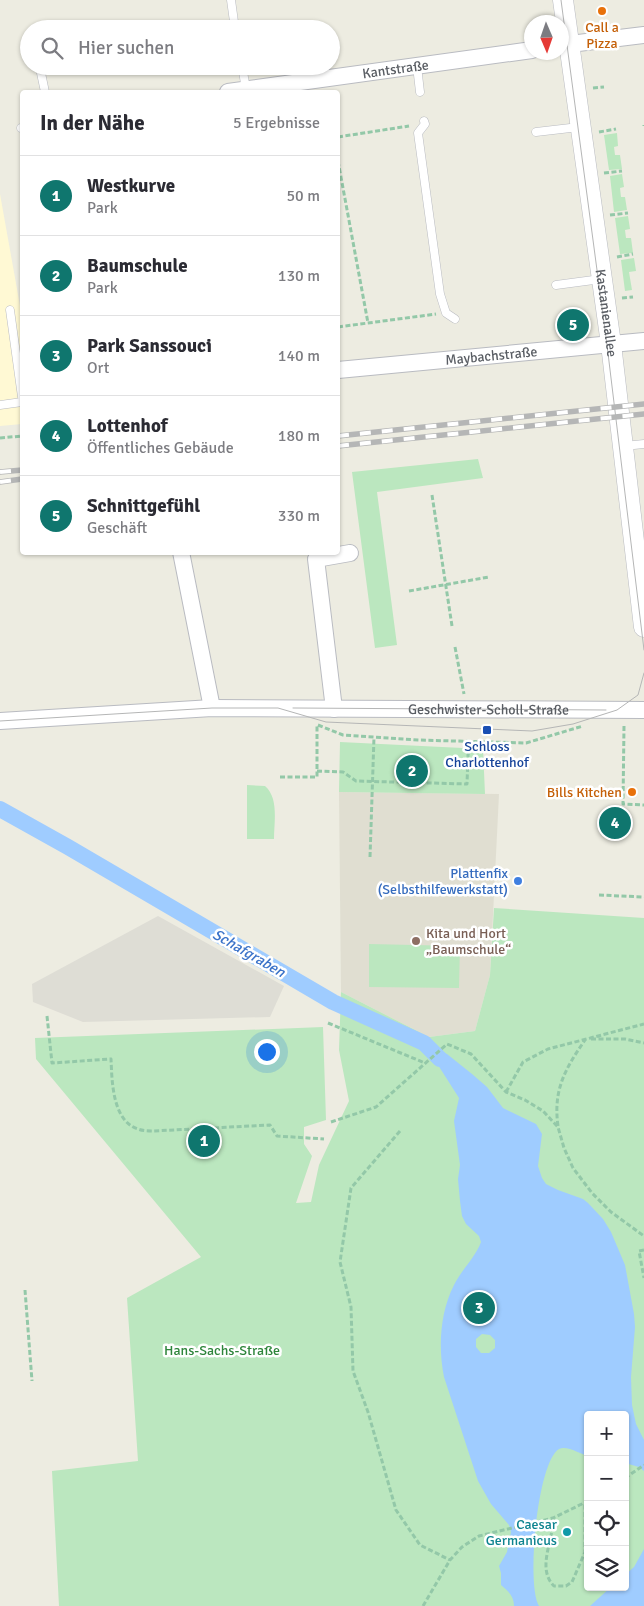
<!DOCTYPE html>
<html lang="de">
<head>
<meta charset="utf-8">
<style>
  body { margin:0; font-family:Signika,sans-serif; background:#f7f7f7; color:#2b2b33 }
  .controls { position:absolute; right:15px; bottom:15px; display:grid; overflow:hidden; border-radius:5px; box-shadow:0 1px 4px #0004 }
  .controls button { width:45px; height:45px; display:grid; place-items:center; padding:0; border:0; border-bottom:1px solid #e1e1e2; background:#fff; color:#2b2b33; font:25px sans-serif }
  .compass { position:absolute; left:524px; top:15px; width:45px; height:45px; border-radius:50%; background:#fff; box-shadow:0 1px 4px #0004; rotate:178deg }
  .you { position:absolute; left:266px; top:1051px; width:18px; height:18px; margin:-12px; border:4px solid #fff; border-radius:50%; background:#1a73e8; box-shadow:0 0 0 8px #1a73e833 }
  .badge { display:grid; place-items:center; width:32px; height:32px; border-radius:50%; background:#0f766e; color:#fff; font-size:16px; font-weight:700 }
  .pin { position:absolute; translate:-50% -50%; border:2px solid #fff; box-shadow:0 1px 5px #0006 }
  .list { margin:0; padding:0; list-style:none }
  h2 { display:flex; justify-content:space-between; align-items:center; height:65px; margin:0; padding:0 20px; font-size:21px }
  h2 small { font-size:16px; font-weight:400; color:#7c7c81 }
  .list li { display:grid; grid-template-columns:32px 1fr auto; gap:15px; align-items:center; box-sizing:border-box; height:80px; padding:0 20px; border-top:1px solid #e1e1e2 }
  .list b { display:block; font-size:19px; white-space:nowrap }
  .list p { margin:0; font-size:16px; white-space:nowrap; color:#7c7c81 }
  .list em { font-size:16px; font-style:normal; color:#7c7c81 }
  .icon { flex:none; width:28px; height:28px; fill:none; stroke:currentColor; stroke-width:2; stroke-linecap:round; stroke-linejoin:round }
  .map { position:relative; flex:none; width:644px; height:1606px; overflow:hidden }
  .search { position:absolute; background:#fff; box-shadow:0 1px 4px #0004; left:20px; top:20px; width:320px; height:55px; display:flex; align-items:center; gap:12px; box-sizing:border-box; padding:0 18px; border-radius:28px; color:#7c7c81; font-size:19px }
  .panel { position:absolute; background:#fff; box-shadow:0 1px 4px #0004; left:20px; top:90px; width:320px; height:465px; border-radius:5px }
  .map>svg:first-child { display:block }
</style>
</head>
<body>
<div class="map">
<svg width="644" height="1606" viewBox="0 0 644 1606">
  <rect width="100%" height="100%" fill="#edece1"/>
  <!-- commercial -->
  <path fill="#fff9d4" d="M0 194 22 317V424L0 426Z"/>
  <!-- industrial -->
  <path fill="#deddd5" d="M158 916 284 986 270 1017 83 1022 33 1002 32 984Z"/>
  <!-- education -->
  <path fill="#e0ded1" d="M339 792 499 794 490 975 475 1031 429 1037 341 992Z"/>
  <!-- green -->
  <path fill="#bbe7bf" fill-rule="evenodd" d="M617 133 618 146 614 147 615 155H620L622 169 609 170 604 135Z
    M622 174 624 187 620 188 621 197H625L627 210 614 212 610 176Z
    M628 216 630 229 625 230 626 238H631L633 253 620 254 615 218Z
    M634 258 636 271 629 272 632 290 625 291 621 260Z
    M478 459 483 478 377 492 397 645 375 648 352 472Z
    M340 742 483 749 485 794 339 792Z
    M247 785 265 786C279 798 274 822 274 839H247Z
    M494 908 644 918V1606H59L52 1471 138 1461 127 1298 201 1257 36 1059 35 1038 323 1027 326 1120 304 1127V1144L312 1156 296 1203 311 1202 319 1165 349 1101 339 1050 341 992 429 1037 475 1031 490 975ZM588 1415H625V1587H588Z
    M369 944 460 946 459 988 369 987Z"/>
  <!-- water -->
  <path fill="#9fccff" fill-rule="evenodd" d="M424 1043 447 1054 472 1074 487 1087 503 1108 536 1124 542 1134 538 1166 542 1178 546 1184 558 1190 583 1199 588 1203 603 1219 611 1232 625 1265 634 1314 635 1327 631 1377 632 1405 636 1424 644 1440V1471L639 1467 625 1463V1415H588V1456C580 1454 567 1445 559 1449 537 1462 526 1586 539 1606H514C514 1596 508 1591 501 1585V1573L499 1566 507 1552 511 1532 509 1525 491 1504 478 1481 444 1377C438 1348 440 1312 454 1285 462 1269 475 1258 481 1242L479 1236 466 1224 462 1216 460 1201 458 1179 460 1165 454 1121 459 1098ZM482 1334 490 1335 495 1340V1348L489 1353H481L476 1347V1339Z
    M644 1549V1606H590L611 1587H625V1575L634 1567Z"/>
  <g fill="none" stroke-linecap="round" stroke-linejoin="round">
    <!-- canal -->
    <path stroke="#9fccff" stroke-width="16" d="M0 809 68 847 333 1002 424 1043 440 1059"/>
    <!-- service casing -->
    <g stroke="#b9bbc1" stroke-width="9">
      <path id="service" d="M231 0 235 29
        M242 66 246 89
        M417 66 420 92
        M41 73 45 92
        M424 121 425 124 418 133 440 294 446 313 455 319
        M21 128H22
        M536 132 579 127
        M556 285 601 279
        M10 310 22 397
        M0 405 22 402
        M624 446 644 444"/>
    </g>
    <!-- minor casing -->
    <g stroke="#b9bbc1" stroke-width="18">
      <g id="minor">
        <path d="M562 45 644 35"/>
        <path id="s1" d="M228 92 532 50"/>
        <path id="s2" d="M338 370 644 341"/>
        <path d="M181 552 212 708"/>
        <path d="M334 709 316 559 350 553"/>
        <path id="s3" d="M0 721 212 708 644 710"/>
      </g>
    </g>
    <!-- tertiary casing -->
    <g stroke="#b9bbc1" stroke-width="21">
      <g id="tertiary">
        <path id="s4" d="M563 0 611 344 644 627"/>
      </g>
    </g>
    <!-- path -->
    <path stroke="#93c8a8" stroke-width="3" stroke-dasharray="5 2.5" stroke-linecap="butt" d="M593 88 604 87
      M644 126V125
      M599 132 616 129
      M338 137 409 126
      M338 161 368 323
      M604 173 622 171
      M610 215 628 213
      M617 257 633 254
      M622 298 633 297
      M338 327 436 314
      M0 438 22 436
      M432 495 452 626
      M409 591 489 577
      M455 647 464 694
      M318 725 343 735 418 740 526 743 583 726
      M624 726 623 804 644 805
      M317 771 343 772 356 781 467 784 468 755 472 741
      M280 777H317V725
      M370 857 374 737
      M599 895 644 897
      M47 1016 52 1063 111 1059C112 1080 112 1121 138 1129 143 1131 149 1131 154 1131L270 1125 277 1136 324 1139
      M328 1023 425 1063
      M591 1039H625L644 1043
      M506 1092 523 1062 548 1049 644 1024
      M331 1122 376 1107 447 1044 471 1054 506 1092 525 1100 543 1111 558 1127 564 1148 573 1168 592 1193 611 1212 644 1236
      M558 1126C553 1090 565 1069 585 1040
      M400 1131 351 1188 340 1262 351 1307 353 1371 368 1412 396 1510 420 1545 450 1560
      M644 1250 639 1251 644 1278
      M25 1290 32 1381
      M625 1478 644 1465
      M553 1518C554 1540 536 1568 554 1586H566L572 1582 585 1552V1504
      M423 1606 450 1560 462 1547 479 1536 553 1518 588 1501"/>
    <!-- service -->
    <use href="#service" stroke="#fff" stroke-width="8"/>
    <!-- minor -->
    <use href="#minor" stroke="#fff" stroke-width="16"/>
    <!-- tertiary -->
    <use href="#tertiary" stroke="#fff" stroke-width="20"/>
    <!-- tram -->
    <path stroke="#b5b6b6" stroke-width="1" d="M561 0 607 345 644 650
      M293 708 606 710
      M0 721 212 708H278L326 722 532 731 573 724 617 710 638 695 644 673"/>
    <!-- rail casing -->
    <g stroke="#b5b6b6" stroke-width="5.5">
      <path id="rail" d="M338 436 644 404
        M338 446 644 414
        M0 472 22 470
        M0 482 22 479"/>
    </g>
    <!-- rail -->
    <use href="#rail" stroke="#fff" stroke-width="4" stroke-dasharray="11" stroke-linecap="butt"/>
  </g>
  <!-- markers -->
  <g fill="#e8710a" stroke="#fff" stroke-width="2">
    <circle cx="602" cy="11" r="5"/>
    <circle cx="632" cy="792" r="5"/>
  </g>
  <rect fill="#1a4fb4" stroke="#fff" stroke-width="2" x="482" y="725" width="10" height="10" rx="2.5"/>
  <circle fill="#3f7fe0" stroke="#fff" stroke-width="2" cx="518" cy="881" r="5"/>
  <circle fill="#8d6e63" stroke="#fff" stroke-width="2" cx="416" cy="941" r="5"/>
  <circle fill="#0f9aa8" stroke="#fff" stroke-width="2" cx="567" cy="1532" r="5"/>
  <g text-anchor="middle" dominant-baseline="central" stroke-width="5" stroke-linejoin="round" paint-order="stroke">
    <!-- food labels -->
    <g font-size="14" fill="#c56008" stroke="#fff">
      <text x="602" y="27">Call a<tspan x="602" dy="16">Pizza</tspan></text>
      <text x="622" y="792" text-anchor="end">Bills Kitchen</text>
    </g>
    <!-- street labels -->
    <g font-size="14" fill="#595d63" stroke="#fff">
      <text stroke="none"><textPath href="#s1" startOffset="169">Kantstraße</textPath></text>
      <text stroke="none"><textPath href="#s4" startOffset="316">Kastanienallee</textPath></text>
      <text stroke="none"><textPath href="#s2" startOffset="154">Maybachstraße</textPath></text>
      <text stroke="none"><textPath href="#s3" startOffset="489">Geschwister-Scholl-Straße</textPath></text>
    </g>
    <!-- transit labels -->
    <g font-size="14" fill="#164399" stroke="#fff">
      <text x="487" y="746">Schloss<tspan x="487" dy="16">Charlottenhof</tspan></text>
    </g>
    <!-- shop labels -->
    <g font-size="14" fill="#366cbe" stroke="#fff" text-anchor="end">
      <text x="508" y="873">Plattenfix<tspan x="508" dy="16">(Selbsthilfewerkstatt)</tspan></text>
    </g>
    <!-- education labels -->
    <g font-size="14" fill="#785e54" stroke="#fff" text-anchor="start">
      <text x="426" y="933">Kita und Hort<tspan x="426" dy="16">„Baumschule“</tspan></text>
    </g>
    <!-- park labels -->
    <g font-size="14" fill="#2e853b" stroke="#fff">
      <text x="222" y="1350">Hans-Sachs-Straße</text>
    </g>
    <!-- culture labels -->
    <g font-size="14" fill="#0d838f" stroke="#fff" text-anchor="end">
      <text x="557" y="1524">Caesar<tspan x="557" dy="16">Germanicus</tspan></text>
    </g>
    <!-- water labels -->
    <g font-size="15" font-style="italic" fill="#3b73c9" stroke="#fff">
      <text transform="translate(249 953) rotate(30)">Schafgraben</text>
    </g>
  </g>
</svg>
<div class="controls">
<button>+</button>
<button>−</button>
<button><svg class="icon" aria-label="locate" viewBox="0 0 24 24"><circle cx="12" cy="12" r="6"/><path d="M12 2v4M12 18v4M2 12h4M18 12h4"/></svg></button>
<button><svg class="icon" aria-label="layers" viewBox="0 0 24 24"><path d="M12 4l9 5-9 5-9-5zM3 14l9 5 9-5"/></svg></button>
</div>
<svg class="compass" viewBox="-18 -18 36 36"><path d="M0-13l5 13h-10z" fill="#e53935"/><path d="M0 13l5-13h-10z" fill="#7c7c81"/></svg>
<div class="you"></div>
<div class="pin badge" style="left:204px;top:1141px">1</div>
<div class="pin badge" style="left:412px;top:771px">2</div>
<div class="pin badge" style="left:479px;top:1308px">3</div>
<div class="pin badge" style="left:615px;top:823px">4</div>
<div class="pin badge" style="left:573px;top:325px">5</div>
<div class="search"><svg class="icon" aria-label="search" viewBox="0 0 24 24"><circle cx="10" cy="10" r="6"/><path d="M15 15l6 6"/></svg>Hier suchen</div>
<section class="panel">
<h2>In der Nähe<small>5 Ergebnisse</small></h2>
<ul class="list">
<li><span class="badge">1</span><div><b>Westkurve</b><p>Park</p></div><em>50 m</em></li>
<li><span class="badge">2</span><div><b>Baumschule</b><p>Park</p></div><em>130 m</em></li>
<li><span class="badge">3</span><div><b>Park Sanssouci</b><p>Ort</p></div><em>140 m</em></li>
<li><span class="badge">4</span><div><b>Lottenhof</b><p>Öffentliches Gebäude</p></div><em>180 m</em></li>
<li><span class="badge">5</span><div><b>Schnittgefühl</b><p>Geschäft</p></div><em>330 m</em></li>
</ul>
</section>
</div>
</body>
</html>
